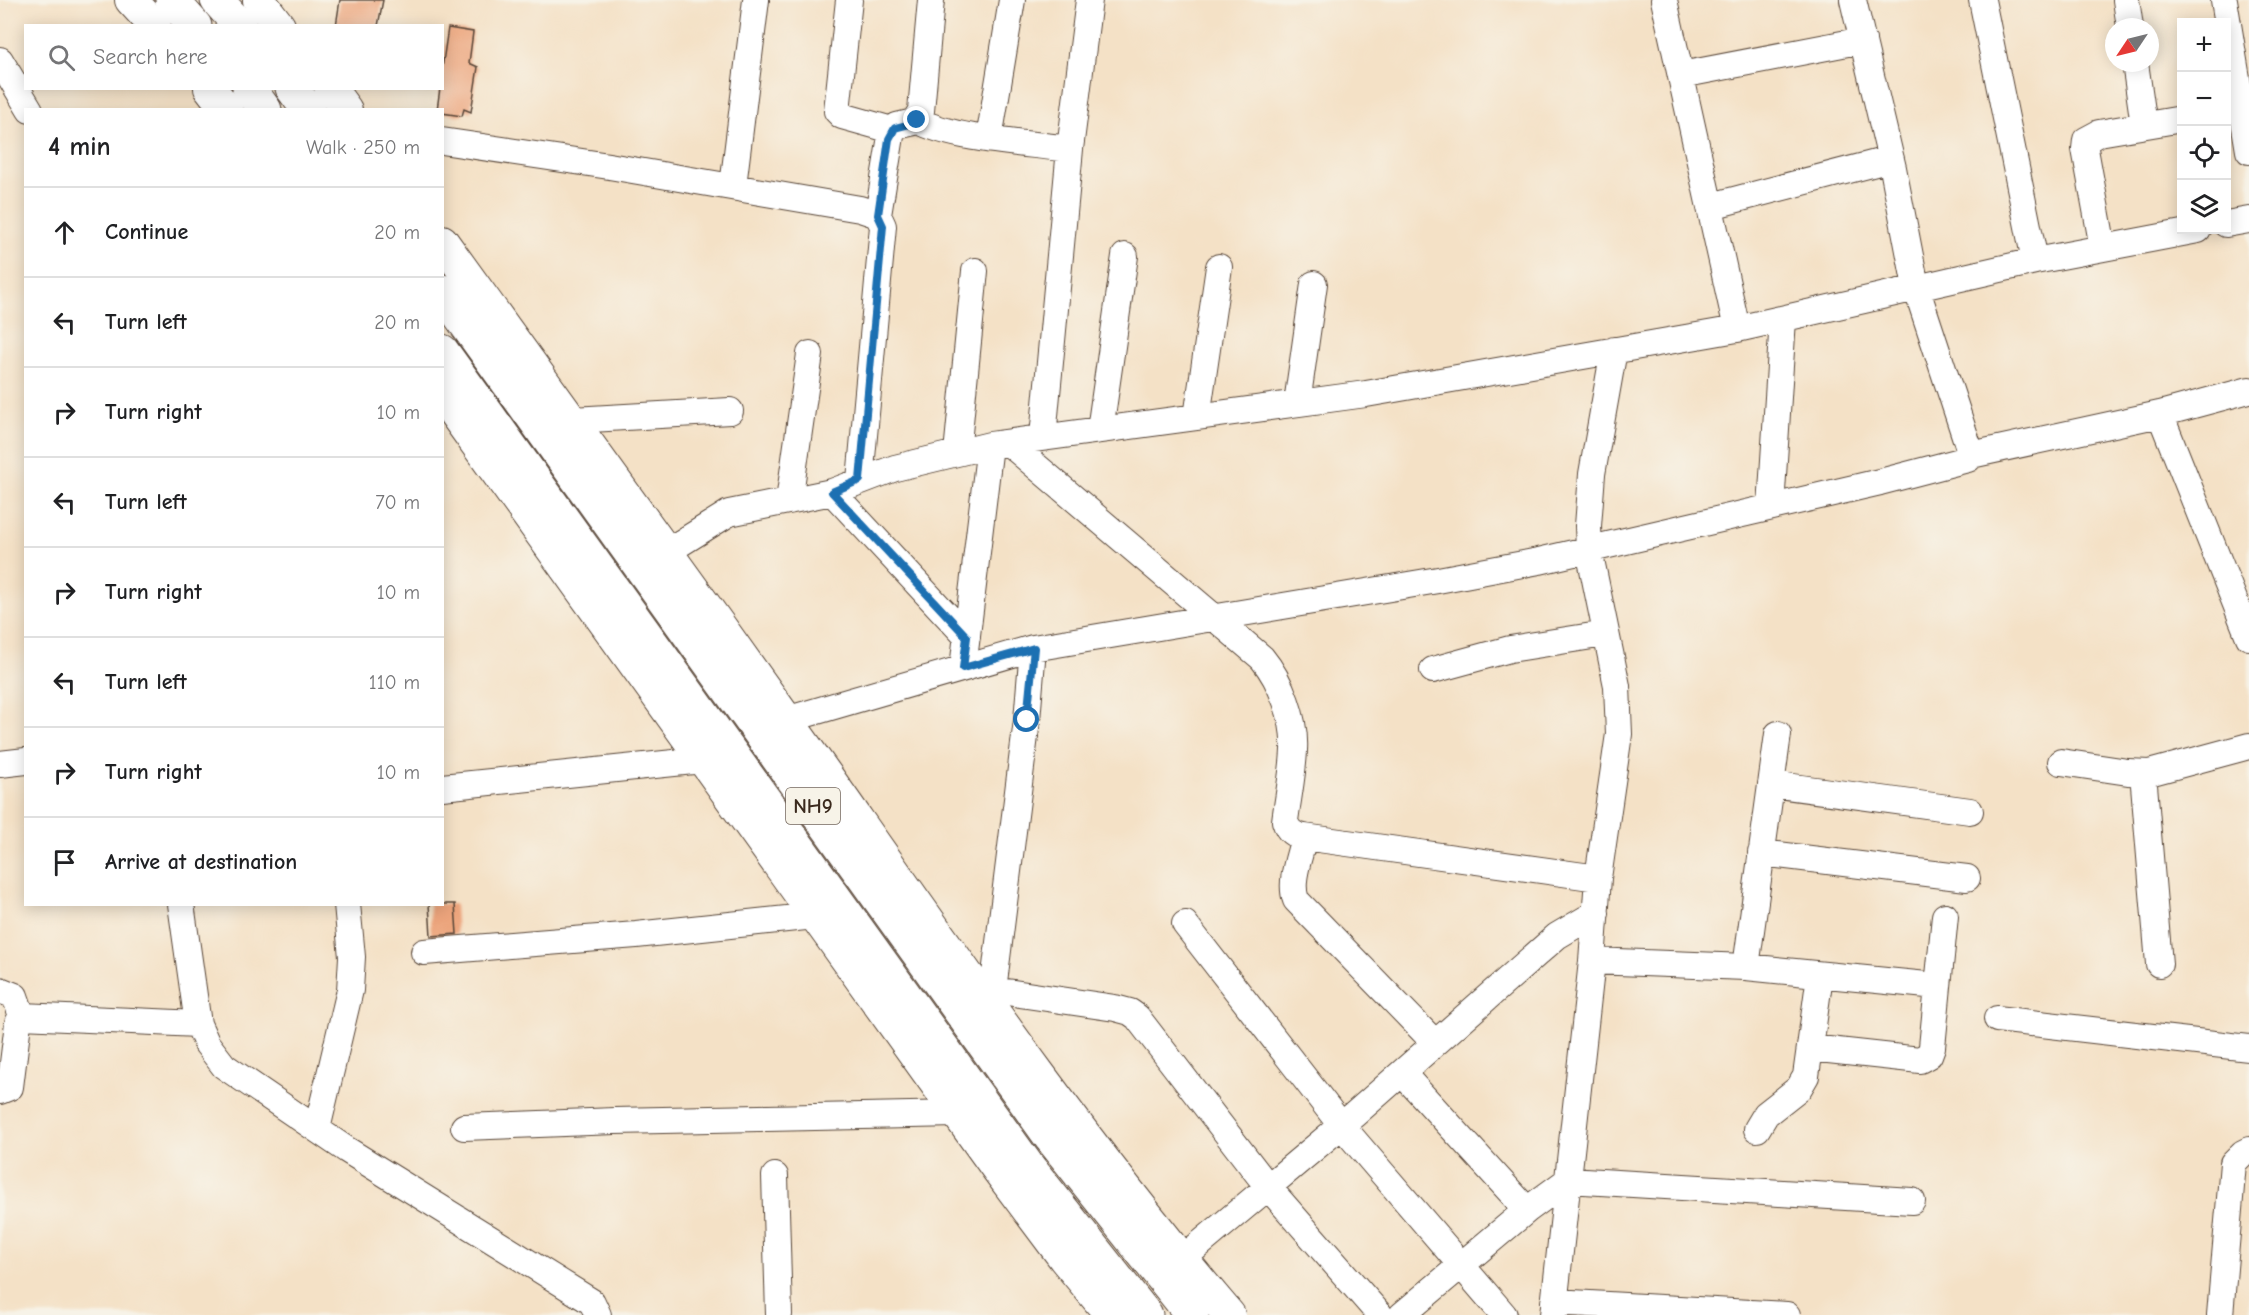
<!DOCTYPE html>
<html lang="en">
<head>
<meta charset="utf-8">
<style>
  body { margin:0; font-family:"Comic Neue",sans-serif; background:#f6f6f6; color:#202124 }
  .controls { position:absolute; right:18px; top:18px; display:grid; overflow:hidden; border-radius:0px; box-shadow:0 3px 15px #0003 }
  .controls button { width:54px; height:54px; display:grid; place-items:center; padding:0; border:0; border-bottom:2px solid #e0e0e0; background:#fff; color:#202124; font:30px sans-serif }
  .compass { position:absolute; left:2105px; top:18px; width:54px; height:54px; border-radius:50%; background:#fff; box-shadow:0 3px 15px #0003; rotate:235deg }
  .stop { position:absolute; width:18px; height:18px; margin:-14px; border:4px solid #1f6fb2; border-radius:50%; background:#fff }
  .stop.end { background:#1f6fb2; border-color:#fff; box-shadow:0 2px 6px #0008 }
  .list { margin:0; padding:0; list-style:none }
  h2 { display:flex; justify-content:space-between; align-items:center; height:78px; margin:0; padding:0 24px; font-size:26px }
  h2 small { font-size:20px; font-weight:400; color:#757577 }
  .list li { display:grid; grid-template-columns:39px 1fr auto; gap:18px; align-items:center; box-sizing:border-box; height:90px; padding:0 24px; border-top:2px solid #e0e0e0 }
  .list b { display:block; font-size:22px; white-space:nowrap }
  .list em { font-size:20px; font-style:normal; color:#757577 }
  .icon { flex:none; width:33px; height:33px; fill:none; stroke:currentColor; stroke-width:2; stroke-linecap:round; stroke-linejoin:round }
  .map { position:relative; flex:none; width:2249px; height:1315px; overflow:hidden }
  .search { position:absolute; background:#fff; box-shadow:0 3px 15px #0003; left:24px; top:24px; width:420px; height:66px; display:flex; align-items:center; gap:15px; box-sizing:border-box; padding:0 21px; border-radius:0px; color:#757577; font-size:22px }
  .panel { position:absolute; background:#fff; box-shadow:0 3px 15px #0003; left:24px; top:108px; width:420px; height:798px; border-radius:0px }
  .map>svg:first-child { display:block }
</style>
</head>
<body>
<div class="map">
<svg width="2249" height="1315" viewBox="0 0 2249 1315">
  <rect width="100%" height="100%" fill="#f7f3e8"/>
  <filter id="ink" filterUnits="userSpaceOnUse"><feTurbulence type="fractalNoise" baseFrequency=".0167" numOctaves="2"/><feDisplacementMap in="SourceGraphic" scale="12" xChannelSelector="R" yChannelSelector="G"/><feConvolveMatrix kernelMatrix="1 2 1 2 8 2 1 2 1" color-interpolation-filters="sRGB"/></filter>
  <filter id="wash" filterUnits="userSpaceOnUse"><feTurbulence type="fractalNoise" baseFrequency=".008" numOctaves="4" result="noise"/><feDisplacementMap in="SourceGraphic" scale="24" xChannelSelector="R" yChannelSelector="G"/><feGaussianBlur stdDeviation="1.35" result="paint"/><feColorMatrix in="noise" values="0 0 0 0 0 0 0 0 0 0 0 0 0 0 0 0 0 1.4 0 .05"/><feComposite in="paint" operator="in"/></filter>
  <g filter="url(#wash)">
    <rect width="100%" height="100%" fill="#f4e1c6"/>
    <g id="blocks">
      <!-- building -->
      <path fill="#eca47c" d="M340 0H383L378 26H336Z
        M448 28 473 32 469 63 478 67 471 112 464 109 462 116 442 113V110H437L440 88H442V69Z
        M429 904H455L457 934 431 936Z"/>
    </g>
  </g>
  <g filter="url(#ink)">
    <use href="#blocks" fill-opacity="0" stroke="#574537" stroke-width="1.5"/>
    <g fill="none" stroke-linecap="round" stroke-linejoin="round">
      <!-- minor casing -->
      <g stroke="#574537" stroke-width="28">
        <path id="minor" d="M849 0 837 111 842 116 892 130
          M1664 0 1737 329
          M1982 0 2035 261
          M2126 0 2130 27
          M2224 0 2249 151
          M0 60 30 110
          M2135 63 2144 125
          M1681 75 1863 40
          M917 120C954 140 1026 143 1070 149
          M989 139 1012 0
          M442 141 609 166 860 209 878 215 883 226 860 480
          M733 186 756 0
          M1711 206 1891 159
          M878 215 892 130 897 126 914 122 921 111 931 0
          M2226 224 2249 220
          M2103 248 2085 149 2086 140 2099 133 2182 119
          M1297 403 1314 284
          M2160 414 2249 637
          M1197 417 1219 267
          M573 420 730 411
          M1100 430 1125 256
          M1043 437 1070 149 1089 0
          M1010 444 1262 658C1281 681 1296 720 1294 750 1293 774 1288 797 1285 821 1288 831 1293 835 1304 837L1598 878
          M957 453 975 271
          M1971 455 2160 414 2249 390
          M832 492 967 637
          M789 501 810 354
          M1771 507 1783 319
          M668 551 729 513 832 492 895 468 990 445 1366 394 1737 329 2035 261 2198 230
          M963 668 990 445
          M1433 670 1510 649 1605 634
          M786 720 1033 648 1438 580 1539 561 1880 482 1968 459 1970 451 1916 287 1893 168 1853 0
          M2061 762 2128 772 2149 773 2249 746
          M0 764 26 761
          M2143 773 2159 964
          M1771 784 1970 811
          M442 787 703 760
          M1304 837C1300 856 1289 881 1296 900L1435 1043
          M1761 853 1967 878
          M181 904 198 1024 207 1044 224 1066 347 1150 592 1302 598 1315
          M1185 924 1341 1125 1504 1315
          M424 952 636 935 815 916
          M1592 961 1746 967 1937 986
          M1746 967 1778 734
          M0 990 15 996 22 1016
          M993 990 1115 1008 1130 1012 1137 1017 1268 1187 1380 1315
          M991 1006 1027 720 1033 648
          M1997 1019 2249 1048
          M1810 1048 1920 1060 1929 1055 1932 1047 1945 916
          M1402 1073 1527 1210
          M0 1091 10 1087 18 1023 22 1016 198 1024
          M464 1127 615 1121 958 1114
          M317 1129 350 990 352 957 347 904
          M1757 1129 1766 1114 1799 1088 1806 1076 1820 975
          M775 1176 779 1315
          M1182 1259 1355 1114 1557 936 1596 913
          M1554 1302 1787 1315
          M1402 1315 1527 1210 1568 1180 1912 1201
          M1553 1315 1592 961 1598 878 1619 734 1617 686 1589 550 1588 526 1592 474 1614 350
          M2220 1315 2233 1163 2243 1153 2249 1150"/>
      </g>
      <!-- major casing -->
      <g stroke="#574537" stroke-width="34">
        <path id="major" d="M131 0 155 26
          M259 0 279 26
          M210 88 227 110
          M330 88 346 110
          M442 241C572 420 701 599 829 779 957 961 1084 1145 1229 1315
          M442 396 998 1170 1064 1258 1111 1315"/>
      </g>
      <!-- highway casing -->
      <g stroke="#574537" stroke-width="35">
        <path id="highway" d="M172 0 195 26
          M217 0 240 26
          M249 88 265 110
          M292 88 308 110
          M442 291 1051 1138 1192 1315
          M442 351 1027 1165 1146 1315"/>
      </g>
      <!-- minor -->
      <use href="#minor" stroke="#fff" stroke-width="26"/>
      <!-- major -->
      <use href="#major" stroke="#fff" stroke-width="32"/>
      <!-- highway -->
      <use href="#highway" stroke="#fff" stroke-width="33"/>
    </g>
  </g>
  <g fill="none" stroke-linecap="round" stroke-linejoin="round" filter="url(#ink)">
    <!-- route -->
    <path stroke="#1f6fb2" stroke-width="8" d="M917 120 910 124 895 128 889 139 878 215 883 226 860 480 832 492 967 637 963 668 1034 648 1027 720"/>
  </g>
  <g text-anchor="middle" dominant-baseline="central" stroke-width="4.5" stroke-linejoin="round" paint-order="stroke">
    <!-- shield labels -->
    <rect fill="#f7f3e8" stroke="#73665b" stroke-width="1.5" x="786" y="788" width="54" height="36" rx="4.5"/>
    <g font-size="21" font-weight="bold" fill="#3b2a1e">
      <text x="813" y="806">NH9</text>
    </g>
  </g>
</svg>
<div class="controls">
<button>+</button>
<button>−</button>
<button><svg class="icon" aria-label="locate" viewBox="0 0 24 24"><circle cx="12" cy="12" r="6"/><path d="M12 2v4M12 18v4M2 12h4M18 12h4"/></svg></button>
<button><svg class="icon" aria-label="layers" viewBox="0 0 24 24"><path d="M12 4l9 5-9 5-9-5zM3 14l9 5 9-5"/></svg></button>
</div>
<svg class="compass" viewBox="-18 -18 36 36"><path d="M0-13l5 13h-10z" fill="#e53935"/><path d="M0 13l5-13h-10z" fill="#757577"/></svg>
<div class="stop" style="left:1027px;top:720px"></div>
<div class="stop end" style="left:917px;top:120px"></div>
<div class="search"><svg class="icon" aria-label="search" viewBox="0 0 24 24"><circle cx="10" cy="10" r="6"/><path d="M15 15l6 6"/></svg>Search here</div>
<section class="panel">
<h2>4 min<small>Walk · 250 m</small></h2>
<ul class="list">
<li><svg class="icon" aria-label="ahead" viewBox="0 0 24 24"><path d="M12 20V5M6 11l6-6 6 6"/></svg><div><b>Continue</b></div><em>20 m</em></li>
<li><svg class="icon" aria-label="left" viewBox="0 0 24 24"><path d="M17 20v-9H6M10 6l-5 5 5 5"/></svg><div><b>Turn left</b></div><em>20 m</em></li>
<li><svg class="icon" aria-label="right" viewBox="0 0 24 24"><path d="M7 20v-9h11M14 6l5 5-5 5"/></svg><div><b>Turn right</b></div><em>10 m</em></li>
<li><svg class="icon" aria-label="left" viewBox="0 0 24 24"><path d="M17 20v-9H6M10 6l-5 5 5 5"/></svg><div><b>Turn left</b></div><em>70 m</em></li>
<li><svg class="icon" aria-label="right" viewBox="0 0 24 24"><path d="M7 20v-9h11M14 6l5 5-5 5"/></svg><div><b>Turn right</b></div><em>10 m</em></li>
<li><svg class="icon" aria-label="left" viewBox="0 0 24 24"><path d="M17 20v-9H6M10 6l-5 5 5 5"/></svg><div><b>Turn left</b></div><em>110 m</em></li>
<li><svg class="icon" aria-label="right" viewBox="0 0 24 24"><path d="M7 20v-9h11M14 6l5 5-5 5"/></svg><div><b>Turn right</b></div><em>10 m</em></li>
<li><svg class="icon" aria-label="arrive" viewBox="0 0 24 24"><path d="M6 21V4h12l-3 4 3 4H6"/></svg><div><b>Arrive at destination</b></div></li>
</ul>
</section>
</div>
</body>
</html>
